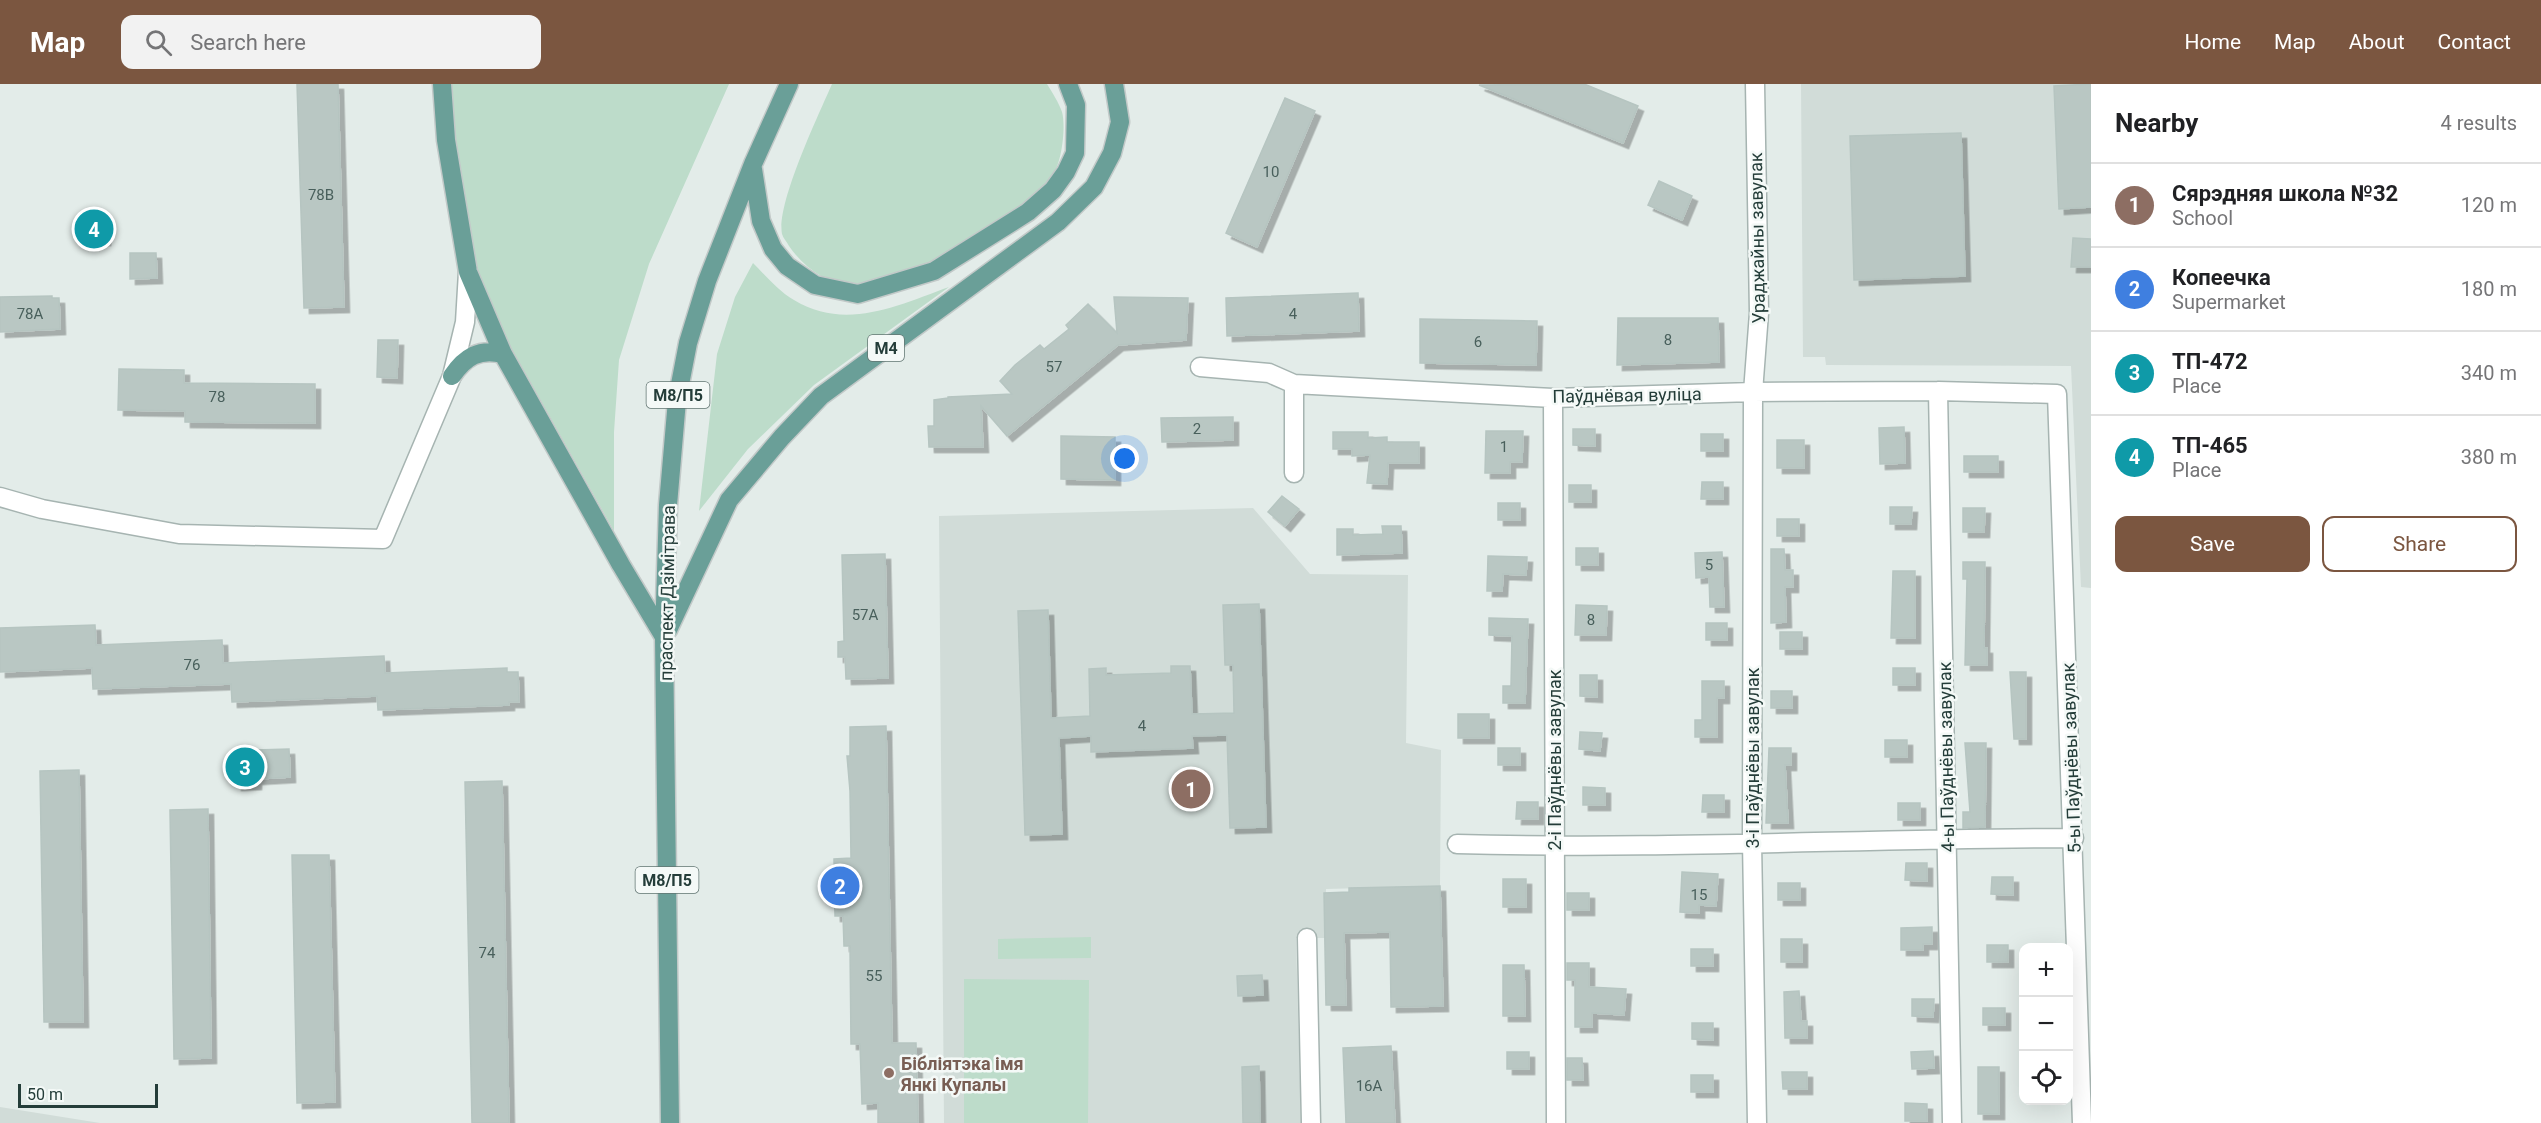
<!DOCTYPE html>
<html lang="en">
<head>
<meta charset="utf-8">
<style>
  body { margin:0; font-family:Roboto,sans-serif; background:#f2f2f2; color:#202124 }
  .controls { position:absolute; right:18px; bottom:18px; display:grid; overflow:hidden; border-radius:12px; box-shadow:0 6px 24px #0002 }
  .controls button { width:54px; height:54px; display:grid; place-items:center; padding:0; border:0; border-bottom:2px solid #e0e0e0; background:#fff; color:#202124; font:30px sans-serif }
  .scale { position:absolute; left:18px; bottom:15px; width:140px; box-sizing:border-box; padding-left:6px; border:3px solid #243d39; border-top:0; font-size:16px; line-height:21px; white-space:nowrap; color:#243d39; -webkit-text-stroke:4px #f4f9f7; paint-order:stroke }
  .you { position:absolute; left:1125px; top:375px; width:21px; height:21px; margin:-15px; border:4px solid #fff; border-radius:50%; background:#1a73e8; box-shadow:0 0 0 9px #1a73e833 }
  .badge { display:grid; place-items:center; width:39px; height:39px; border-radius:50%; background:#7b5640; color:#fff; font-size:20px; font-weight:700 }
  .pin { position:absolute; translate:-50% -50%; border:3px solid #fff; box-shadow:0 2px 6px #0006 }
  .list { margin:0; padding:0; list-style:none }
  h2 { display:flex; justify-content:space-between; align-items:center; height:78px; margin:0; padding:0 24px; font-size:26px }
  h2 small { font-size:20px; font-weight:400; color:#757577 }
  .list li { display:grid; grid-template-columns:39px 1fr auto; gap:18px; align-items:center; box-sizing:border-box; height:84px; padding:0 24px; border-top:2px solid #e0e0e0 }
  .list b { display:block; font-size:22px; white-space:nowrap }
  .list p { margin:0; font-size:20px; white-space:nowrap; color:#757577 }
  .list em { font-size:20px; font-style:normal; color:#757577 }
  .actions { display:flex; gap:12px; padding:18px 24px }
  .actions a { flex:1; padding:14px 0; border:2px solid #7b5640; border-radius:12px; text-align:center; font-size:21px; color:#7b5640 }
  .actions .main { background:#7b5640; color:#fff }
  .icon { flex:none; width:33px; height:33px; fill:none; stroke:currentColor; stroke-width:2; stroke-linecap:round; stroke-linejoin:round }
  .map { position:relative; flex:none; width:2091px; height:1039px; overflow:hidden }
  header { display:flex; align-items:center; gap:36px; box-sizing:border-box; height:84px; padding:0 30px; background:#7b5640; color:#fff }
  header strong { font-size:28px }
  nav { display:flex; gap:33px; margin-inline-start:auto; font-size:21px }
  .search { width:420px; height:54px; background:#f2f2f2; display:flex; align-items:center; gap:15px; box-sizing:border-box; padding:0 21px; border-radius:12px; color:#757577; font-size:22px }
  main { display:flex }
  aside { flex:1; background:#fff }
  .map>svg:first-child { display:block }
</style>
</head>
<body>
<header>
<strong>Map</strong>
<div class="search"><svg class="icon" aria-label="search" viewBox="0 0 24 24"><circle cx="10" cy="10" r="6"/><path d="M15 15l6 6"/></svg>Search here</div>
<nav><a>Home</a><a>Map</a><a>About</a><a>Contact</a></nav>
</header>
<main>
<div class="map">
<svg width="2091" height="1039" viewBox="0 0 2091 1039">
  <defs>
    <filter id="shadow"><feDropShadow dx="5.5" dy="5.5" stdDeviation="0" flood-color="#0004"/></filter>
  </defs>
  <rect width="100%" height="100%" fill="#e3ece9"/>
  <!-- built -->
  <path fill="#d1dcd8" d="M1801 0H2091V504L2081 503 2071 282 1826 281 1825 273H1803Z
    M1253 424 1310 490 1408 491 1406 659 1441 666 1440 802 1326 805 1325 854H1296L1301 1039H944L939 432Z
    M0 1023 100 1039H0Z"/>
  <!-- green -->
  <path fill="#bddcca" d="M449 0H729L649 180 619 276 614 348V447L509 260 475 181 457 107Z
    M832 0H1047C1052 8 1059 19 1062 28 1066 42 1062 78 1053 90 1044 102 1030 116 1018 126 990 150 893 206 856 203 827 200 805 185 789 162 787 158 783 154 782 150 776 120 819 30 832 0Z
    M753 179C765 191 778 207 794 216 845 247 897 222 949 203L814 301 748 365 699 427 717 270 735 213Z
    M1091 853V874L998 875V855Z
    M964 895 1089 896 1088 1039H964Z"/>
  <!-- building -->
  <path fill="#b9c7c3" stroke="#b6c5c1" stroke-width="1.5" filter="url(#shadow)" d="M297 0H338L344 223 304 224Z
    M1584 0 1638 22 1623 59 1479 1Z
    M2091 0V123L2059 125 2054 2Z
    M1285 14 1315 27 1257 163 1226 149Z
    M1961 49 1965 192 1854 196 1850 52Z
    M1659 97 1692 112 1682 136 1648 121Z
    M84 134 106 135 105 156 83 155Z
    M2073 154 2091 155V183H2071Z
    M130 169H156L157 194 130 195Z
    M1358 209 1359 247 1227 252 1226 214Z
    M52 212V214H59L60 245 0 248V213Z
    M1114 213 1188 214 1186 256 1118 261 1007 352 981 322 983 363H929L928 342H934V316L948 314V313L1012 310 1000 297 1015 281 1040 261 1044 265 1069 245 1066 241 1088 220 1117 249Z
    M1618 234H1718L1719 278 1617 281Z
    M1420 235 1537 237 1536 281 1420 279Z
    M378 256H398L397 294 377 293Z
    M119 285 184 286V299L315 300V339L185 338V327L118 326Z
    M1233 333V356L1162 358 1161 334Z
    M1904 343 1905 379 1880 380 1879 344Z
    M1573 345H1595V362L1573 361Z
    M1486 347H1523L1522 378H1510V389H1485Z
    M1333 348H1368V354L1387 353V358H1419V379H1388L1387 400 1367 399 1370 371 1352 372V365H1333Z
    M1701 350H1723V367H1701Z
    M1061 352 1115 353V396L1061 395Z
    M1777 356H1804V384H1777Z
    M1964 372H1998V388H1964Z
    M1702 398H1723V415H1701Z
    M1569 401H1591V418H1569Z
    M1282 412 1299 425 1285 442 1268 428Z
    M1498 419H1520V436H1498Z
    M1890 423H1912L1911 440H1890Z
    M1963 424H1985L1984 448H1963Z
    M1777 435H1799V452H1777Z
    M1382 442H1401L1402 469 1337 471V445H1353V451L1383 450Z
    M1576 464H1598V481H1576Z
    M1771 465H1784L1785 486H1793V503H1785L1786 538 1771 539Z
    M1722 468 1724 523H1710L1709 493 1696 494 1695 469Z
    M885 470 888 594 846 595 845 573H838V558L844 557 842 471Z
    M1488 472 1527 473 1526 491 1503 490 1502 507H1487Z
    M1963 478H1985L1984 564H1987V581H1965L1967 495H1963Z
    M1893 487H1915V554H1891Z
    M1259 520 1266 743 1230 744 1227 651 1192 652 1193 664 1091 668V652L1059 654 1062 750 1025 751 1018 527 1048 526 1051 634 1090 632 1089 585 1106 584V591L1171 589V582H1190L1192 630 1234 629 1233 581H1225L1223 521Z
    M1576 521 1607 522 1606 551H1575Z
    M1489 534 1528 535 1525 619H1503V602H1511L1512 552 1489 551Z
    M1706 539H1727V556H1706Z
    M95 541 96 561 222 556 223 579 384 572 385 589 507 584V588H518L519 618H509V621L378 626 377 612 232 618 231 600 93 605 92 584 0 588V544Z
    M1780 548H1802V565H1780Z
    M1893 584H1915V601H1893Z
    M2010 588H2026V655H2014Z
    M1580 591H1597V613L1580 612Z
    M1702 597H1724V614H1717V653H1695V636H1702Z
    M1771 607H1792V624H1771Z
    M1458 630H1489V654H1458Z
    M886 642 892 959H916L918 1039H878V1019L862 1020 860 960H851L850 862H844L843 832H835L834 775 851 774 850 707 847 672H850V643Z
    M1580 648 1602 649 1600 667 1579 665Z
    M1885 656H1907V673H1885Z
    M1965 659H1986L1985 743 1963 744V728H1970Z
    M1498 664H1520V681H1498Z
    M1769 664H1791V681H1785L1788 739H1766Z
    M289 665 290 693 256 695V700L236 701 235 672 255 671V666Z
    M79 686 83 938H44L40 687Z
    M502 697 509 1039H472L465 698Z
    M1583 703 1605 704V721H1583Z
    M1703 711H1724V728H1702Z
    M1517 718H1538V735H1516Z
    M1898 719H1920V736H1898Z
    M208 725 211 974 174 975 170 726Z
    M292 771H329L335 1018 297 1019Z
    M1906 779H1927V797L1905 796Z
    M1682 788 1718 790 1716 822 1699 821V829L1680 828Z
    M1992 793H2013V811L1991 810Z
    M1503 795H1526V823H1503Z
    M1778 799H1800V816H1778Z
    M1440 802 1443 922 1391 923 1390 848 1344 849 1346 921H1326L1324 809 1349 808V804Z
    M1567 809H1589V826H1567Z
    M1932 843V860H1923V866H1901V844Z
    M1781 855H1802V878H1781Z
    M1987 861H2008V878H1987Z
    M1691 865H1713V882H1691Z
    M1567 879H1589V903L1626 905 1624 931 1592 929V943H1575V896H1567Z
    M1503 881H1524L1525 932H1503Z
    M1262 891 1263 911 1238 912 1237 892Z
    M1799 907 1801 937H1807V954H1785L1784 908Z
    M1912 915H1934L1933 933 1912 932Z
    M1983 924H2005V941H1983Z
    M1692 939H1713V956L1692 955Z
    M1391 962 1395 1039H1346L1343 964Z
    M1933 967 1934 984 1912 985 1911 968Z
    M1507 968H1529V985H1507Z
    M1567 974H1582L1583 996H1567Z
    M1259 982 1260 1039H1243L1242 983Z
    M1978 983H1999V1030H1978Z
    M1782 988H1807V1005H1783Z
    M1691 991H1713V1008H1691Z
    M1905 1019 1927 1020V1037H1905Z"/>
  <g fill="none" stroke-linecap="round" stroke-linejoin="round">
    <!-- minor casing -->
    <g stroke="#a6b4b1" stroke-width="21">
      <path id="minor" d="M1755 0 1759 229 1753 308 1752 758 1757 1039
        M1200 283 1269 289 1294 300 1553 314 1753 308 1938 307 2057 310 2082 1039
        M1938 307 1952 1039
        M1553 314 1556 1039
        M1294 389V300
        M0 413 42 425 179 450 383 455 452 292 465 238 468 188
        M1457 760C1663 766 1869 754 2074 754
        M1307 854 1311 1039"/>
    </g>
    <!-- major casing -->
    <g stroke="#c2c9c8" stroke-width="21">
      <path id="major" d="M442 0 446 56 468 188 503 270 621 481 664 553
        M753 85 761 137 773 165 787 182 815 201 858 210 934 187 1028 128 1053 106 1066 88 1075 69 1076 21 1068 0
        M452 292C465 273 479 264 503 270
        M668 546 729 416 782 353 821 312 1058 138 1094 103 1112 69 1120 38 1114 0
        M670 1039 664 553 668 421 677 316 688 259 707 197 753 80 789 0"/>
    </g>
    <!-- minor -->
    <use href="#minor" stroke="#fff" stroke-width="18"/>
    <!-- major -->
    <use href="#major" stroke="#6a9f98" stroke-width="18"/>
  </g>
  <!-- markers -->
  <circle fill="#8d6e63" stroke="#f4f9f7" stroke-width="2" cx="889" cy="989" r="6"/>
  <g text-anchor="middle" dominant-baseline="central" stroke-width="5" stroke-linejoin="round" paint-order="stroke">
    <!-- number labels -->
    <g font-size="15" fill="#49605c">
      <text x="1271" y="88">10</text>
      <text x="321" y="111">78В</text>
      <text x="30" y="230">78А</text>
      <text x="1293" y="230">4</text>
      <text x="1668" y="256">8</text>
      <text x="1478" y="258">6</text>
      <text x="1054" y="283">57</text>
      <text x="217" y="313">78</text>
      <text x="1197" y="345">2</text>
      <text x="1504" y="363">1</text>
      <text x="1709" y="481">5</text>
      <text x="865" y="531">57А</text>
      <text x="1591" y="536">8</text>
      <text x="192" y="581">76</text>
      <text x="1142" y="642">4</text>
      <text x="1699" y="811">15</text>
      <text x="487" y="869">74</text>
      <text x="874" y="892">55</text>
      <text x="1369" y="1002">16А</text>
    </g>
    <!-- shield labels -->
    <g fill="#f4f9f7" stroke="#627572" stroke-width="1.5">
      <rect x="868" y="251" width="36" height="26" rx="4.5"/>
      <rect x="646.5" y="298" width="63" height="26" rx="4.5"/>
      <rect x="635.5" y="783" width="63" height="26" rx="4.5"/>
    </g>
    <g font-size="16" font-weight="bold" fill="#243d39">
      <text x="886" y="264">М4</text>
      <text x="678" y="311">М8/П5</text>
      <text x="667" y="796">М8/П5</text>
    </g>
    <!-- street labels -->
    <g font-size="18" fill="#243d39" stroke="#f4f9f7">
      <text transform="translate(1757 154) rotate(-91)">Ураджайны завулак</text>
      <text transform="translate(1627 311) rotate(-1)">Паўднёвая вуліца</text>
      <text transform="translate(667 509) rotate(-89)">праспект Дзімітрава</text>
      <text transform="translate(1946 673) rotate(-91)">4-ы Паўднёвы завулак</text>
      <text transform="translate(1752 674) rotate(-90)">3-і Паўднёвы завулак</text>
      <text transform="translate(2071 674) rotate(-92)">5-ы Паўднёвы завулак</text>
      <text transform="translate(1554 676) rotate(-90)">2-і Паўднёвы завулак</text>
    </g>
    <!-- education labels -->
    <g font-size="18" font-weight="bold" fill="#785e54" stroke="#f4f9f7" text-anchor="start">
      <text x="901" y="979">Бібліятэка імя<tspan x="901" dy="21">Янкі Купалы</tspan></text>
    </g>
  </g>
</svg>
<div class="controls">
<button>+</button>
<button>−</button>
<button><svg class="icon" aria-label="locate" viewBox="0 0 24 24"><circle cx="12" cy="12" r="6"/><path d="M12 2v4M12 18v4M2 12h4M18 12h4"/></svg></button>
</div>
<div class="scale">50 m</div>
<div class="you"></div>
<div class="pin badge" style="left:1191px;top:705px;background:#8d6e63">1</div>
<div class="pin badge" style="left:840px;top:802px;background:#3f7fe0">2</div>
<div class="pin badge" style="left:245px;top:683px;background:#0f9aa8">3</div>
<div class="pin badge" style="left:94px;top:145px;background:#0f9aa8">4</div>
</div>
<aside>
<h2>Nearby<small>4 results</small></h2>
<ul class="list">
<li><span class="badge" style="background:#8d6e63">1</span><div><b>Сярэдняя школа №32</b><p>School</p></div><em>120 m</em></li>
<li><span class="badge" style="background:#3f7fe0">2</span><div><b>Копеечка</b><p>Supermarket</p></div><em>180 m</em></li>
<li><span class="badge" style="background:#0f9aa8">3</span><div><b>ТП-472</b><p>Place</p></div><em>340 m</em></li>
<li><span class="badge" style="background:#0f9aa8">4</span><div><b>ТП-465</b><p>Place</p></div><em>380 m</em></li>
</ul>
<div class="actions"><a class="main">Save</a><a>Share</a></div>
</aside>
</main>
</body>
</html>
